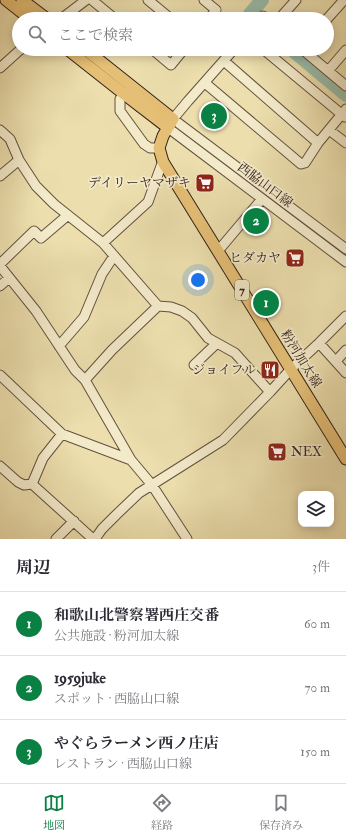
<!DOCTYPE html>
<html lang="ja">
<head>
<meta charset="utf-8">
<style>
  body { margin:0; font-family:"IM FELL Double Pica","Noto Serif JP",serif; background:#f7f7f7; color:#2b2b33 }
  .controls { position:absolute; right:12px; bottom:12px; display:grid; overflow:hidden; border-radius:8px; box-shadow:0 2px 10px #0003 }
  .controls button { width:36px; height:36px; display:grid; place-items:center; padding:0; border:0; border-bottom:1px solid #e1e1e2; background:#fff; color:#2b2b33; font:20px sans-serif }
  .you { position:absolute; left:198px; top:280px; width:14px; height:14px; margin:-10px; border:3px solid #fff; border-radius:50%; background:#1a73e8; box-shadow:0 0 0 6px #1a73e833 }
  .badge { display:grid; place-items:center; width:26px; height:26px; border-radius:50%; background:#0b8043; color:#fff; font-size:13px; font-weight:700 }
  .pin { position:absolute; translate:-50% -50%; border:2px solid #fff; box-shadow:0 1px 4px #0006 }
  .list { margin:0; padding:0; list-style:none }
  h2 { display:flex; justify-content:space-between; align-items:center; height:52px; margin:0; padding:0 16px; font-size:17px }
  h2 small { font-size:13px; font-weight:400; color:#7c7c81 }
  .list li { display:grid; grid-template-columns:26px 1fr auto; gap:12px; align-items:center; box-sizing:border-box; height:64px; padding:0 16px; border-top:1px solid #e1e1e2 }
  .list b { display:block; font-size:15px; white-space:nowrap }
  .list p { margin:0; font-size:13px; white-space:nowrap; color:#7c7c81 }
  .list em { font-size:13px; font-style:normal; color:#7c7c81 }
  .icon { flex:none; width:22px; height:22px; fill:none; stroke:currentColor; stroke-width:2; stroke-linecap:round; stroke-linejoin:round }
  .map { position:relative; flex:none; width:346px; height:539px; overflow:hidden }
  .search { position:absolute; background:#fff; box-shadow:0 2px 10px #0003; left:12px; right:12px; top:12px; height:44px; display:flex; align-items:center; gap:10px; box-sizing:border-box; padding:0 14px; border-radius:22px; color:#7c7c81; font-size:15px }
  .sheet { height:244px; background:#fff }
  nav { display:flex; justify-content:space-around; align-items:center; box-sizing:border-box; height:56px; border-top:1px solid #e1e1e2; background:#fff; font-size:11px; color:#7c7c81 }
  nav a { display:grid; justify-items:center; gap:2px }
  nav .on { color:#0b8043 }
  .map>svg:first-child { display:block }
</style>
</head>
<body>
<div class="map">
<svg width="346" height="539" viewBox="0 0 346 539">
  <rect width="100%" height="100%" fill="#ecdead"/>
  <filter id="stains"><feTurbulence type="fractalNoise" baseFrequency=".005" numOctaves="4"/><feColorMatrix values="0 0 0 0 .2 0 0 0 0 .09 0 0 0 0 .02 0 0 0 .5 -.17"/></filter>
  <radialGradient id="worn" r=".72"><stop offset=".6" stop-color="#630" stop-opacity="0"/><stop offset="1" stop-color="#630" stop-opacity=".3"/></radialGradient>
  <g fill="none" stroke-linecap="round" stroke-linejoin="round">
    <!-- river -->
    <path stroke="#99bcaa" stroke-width="14" d="M256 19 250 14 262 0
      M291 49 346 95"/>
    <!-- minor casing -->
    <g stroke="#625140" stroke-width="11">
      <path id="minor" d="M92 0 115 19
        M148 0 171 19
        M204 0 216 10 209 19
        M61 19 86 0
        M260 19 263 16 266 19
        M279 19 296 0
        M327 19 344 0
        M152 49 171 65 184 49
        M234 49 188 101 173 119 346 249
        M263 49 345 117
        M302 49 346 86
        M224 61 318 143 346 109
        M0 68 21 49
        M328 71 346 50
        M205 83 301 164 305 163 318 143
        M124 94 120 99V111L144 144 150 148H159
        M167 127 346 262
        M0 130 10 139 19 160 36 186 54 204 103 243 158 306 171 307 182 311 192 318 208 338 235 353 270 392
        M329 130 346 143
        M0 176 19 160
        M103 243 148 202 161 166 163 162
        M218 251 262 199
        M0 264 34 231 41 238 68 215
        M0 266 36 311 75 370 85 380 131 460 152 485 187 539
        M0 286 9 278
        M319 343 346 316
        M59 346 84 317 102 274 114 256
        M336 361 346 350
        M194 365 217 343
        M0 375 62 434
        M85 380 112 350 158 306
        M0 466 18 482 24 485 32 484 93 539
        M32 484 43 458 62 434 131 460
        M56 539 74 521
        M95 539 102 529 116 515 139 493 223 440 270 392 291 369 319 343 346 373"/>
    </g>
    <!-- major casing -->
    <g stroke="#34221b" stroke-width="13">
      <path id="major" d="M6 0 30 19
        M22 0 47 19
        M67 49 124 94 167 127
        M85 49 173 119 163 136 159 148 163 162 346 459"/>
    </g>
    <!-- minor -->
    <use href="#minor" stroke="#f3eaca" stroke-width="9"/>
    <!-- major -->
    <use href="#major" stroke="#e6bf76" stroke-width="11"/>
  </g>
  <!-- icons -->
  <defs>
    <g id="supermarket-square" transform="scale(1)"><rect x="-9" y="-9" width="18" height="18" rx="4" fill="#8f2418" stroke="#f3eaca"/><path d="M-6-5.5h2.5l.6 2H6L4.5 2H-2.5L-4.4-4H-6ZM-1.5 3.2a1.3 1.3 0 1 0 .1 0ZM3 3.2a1.3 1.3 0 1 0 .1 0Z" fill="#fff"/></g>
    <g id="restaurant-square" transform="scale(1)"><rect x="-9" y="-9" width="18" height="18" rx="4" fill="#8f2418" stroke="#f3eaca"/><path d="M-5-6h1v4h1v-4h1v4h1v-4h1v5L-1.5 .5V6h-2V.5L-5-1ZM5-6V6H3V1.5H1.5Q1.5-4 5-6Z" fill="#fff"/></g>
  </defs>
  <g fill-rule="evenodd">
    <use href="#supermarket-square" x="205" y="183"/>
    <use href="#supermarket-square" x="295" y="258"/>
    <use href="#restaurant-square" x="270" y="370"/>
    <use href="#supermarket-square" x="277" y="452"/>
  </g>
  <g text-anchor="middle" dominant-baseline="central" stroke-width="3.5" stroke-linejoin="round" paint-order="stroke">
    <!-- shield labels -->
    <rect fill="#f3eaca" stroke="#6d5e50" stroke-width="1" x="235" y="280" width="14" height="20" rx="3"/>
    <g font-size="12" font-weight="bold" fill="#34221b">
      <text x="242" y="290">7</text>
    </g>
    <!-- poi labels -->
    <g font-size="13" fill="#34221b" stroke="#f3eaca" text-anchor="end">
      <text x="191" y="183">デイリーヤマザキ</text>
      <text x="281" y="258">ヒダカヤ</text>
      <text x="256" y="370">ジョイフル</text>
      <text x="291" y="452" text-anchor="start">NEX</text>
    </g>
    <!-- street labels -->
    <g font-size="13" fill="#34221b" stroke="#f3eaca">
      <text transform="translate(265 185) rotate(37)">西脇山口線</text>
      <text transform="translate(301 359) rotate(58)">粉河加太線</text>
    </g>
  </g>
  <rect width="100%" height="100%" filter="url(#stains)"/>
  <rect width="100%" height="100%" fill="url(#worn)"/>
</svg>
<div class="controls">
<button><svg class="icon" aria-label="layers" viewBox="0 0 24 24"><path d="M12 4l9 5-9 5-9-5zM3 14l9 5 9-5"/></svg></button>
</div>
<div class="you"></div>
<div class="pin badge" style="left:266px;top:303px">1</div>
<div class="pin badge" style="left:256px;top:221px">2</div>
<div class="pin badge" style="left:214px;top:116px">3</div>
<div class="search"><svg class="icon" aria-label="search" viewBox="0 0 24 24"><circle cx="10" cy="10" r="6"/><path d="M15 15l6 6"/></svg>ここで検索</div>
</div>
<section class="sheet">
<h2>周辺<small>3件</small></h2>
<ul class="list">
<li><span class="badge">1</span><div><b>和歌山北警察署西庄交番</b><p>公共施設 · 粉河加太線</p></div><em>60 m</em></li>
<li><span class="badge">2</span><div><b>1959juke</b><p>スポット · 西脇山口線</p></div><em>70 m</em></li>
<li><span class="badge">3</span><div><b>やぐらラーメン西ノ庄店</b><p>レストラン · 西脇山口線</p></div><em>150 m</em></li>
</ul>
</section>
<nav>
<a class="on"><svg class="icon" aria-label="map" viewBox="0 0 24 24"><path d="M3 6l6-2 6 2 6-2v14l-6 2-6-2-6 2zM9 4v14M15 6v14"/></svg>地図</a>
<a><svg class="icon" aria-label="directions" viewBox="0 0 24 24"><path d="M12 3l9 9-9 9-9-9zM9 14v-3h6M13 9l2 2-2 2"/></svg>経路</a>
<a><svg class="icon" aria-label="saved" viewBox="0 0 24 24"><path d="M7 4h10v16l-5-4-5 4z"/></svg>保存済み</a>
</nav>
</body>
</html>
